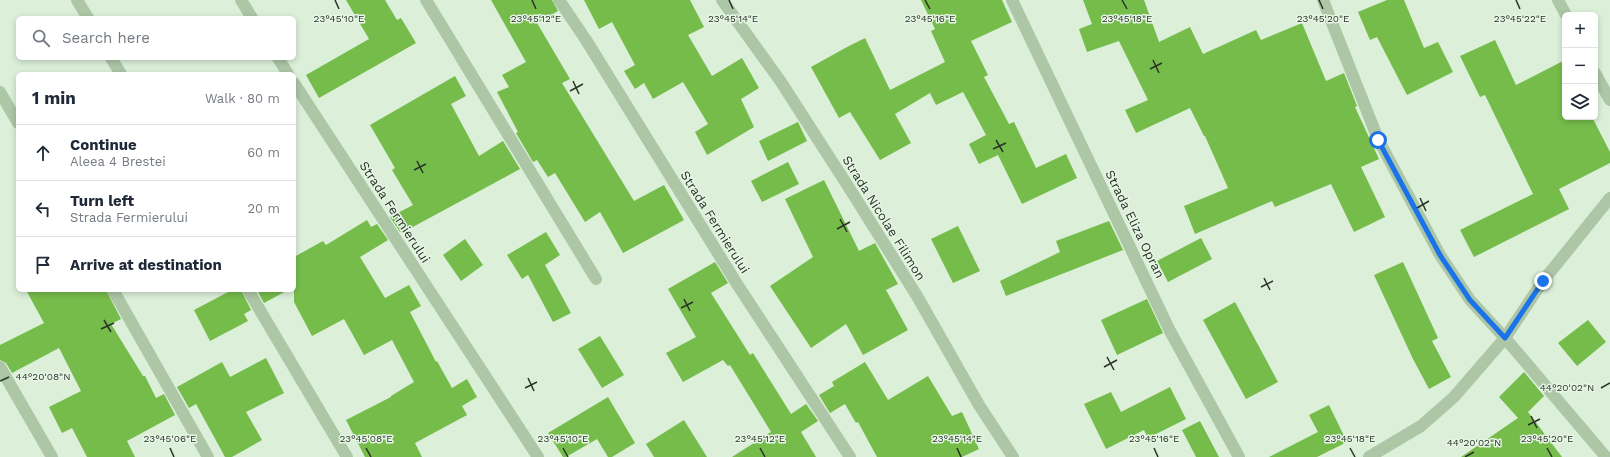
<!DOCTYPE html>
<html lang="en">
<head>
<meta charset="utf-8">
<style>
  body { margin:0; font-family:"Work Sans",sans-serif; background:#f6f6f7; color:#1f2937 }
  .controls { position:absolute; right:12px; top:12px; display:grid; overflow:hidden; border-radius:6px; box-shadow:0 2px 6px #0003 }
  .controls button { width:36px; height:36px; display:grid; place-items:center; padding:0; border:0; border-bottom:1px solid #e0e1e3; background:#fff; color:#1f2937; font:20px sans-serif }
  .stop { position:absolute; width:12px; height:12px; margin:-9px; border:3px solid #1a73e8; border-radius:50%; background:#fff }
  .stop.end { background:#1a73e8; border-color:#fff; box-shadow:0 1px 4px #0008 }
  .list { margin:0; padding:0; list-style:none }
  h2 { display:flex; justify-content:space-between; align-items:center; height:52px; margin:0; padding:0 16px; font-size:17px }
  h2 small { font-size:13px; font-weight:400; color:#747a83 }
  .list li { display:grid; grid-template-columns:26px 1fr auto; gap:12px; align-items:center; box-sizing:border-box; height:56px; padding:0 16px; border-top:1px solid #e0e1e3 }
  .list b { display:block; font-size:15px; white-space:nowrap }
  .list p { margin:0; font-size:13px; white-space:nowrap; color:#747a83 }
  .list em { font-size:13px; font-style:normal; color:#747a83 }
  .icon { flex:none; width:22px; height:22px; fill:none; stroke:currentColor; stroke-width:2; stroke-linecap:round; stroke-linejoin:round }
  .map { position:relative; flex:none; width:1610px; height:457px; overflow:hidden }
  .search { position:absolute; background:#fff; box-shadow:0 2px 6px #0003; left:16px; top:16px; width:280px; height:44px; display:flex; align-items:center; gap:10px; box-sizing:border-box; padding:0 14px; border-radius:6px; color:#747a83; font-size:15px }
  .panel { position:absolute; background:#fff; box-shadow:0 2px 6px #0003; left:16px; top:72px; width:280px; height:220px; border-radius:6px }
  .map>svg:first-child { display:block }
</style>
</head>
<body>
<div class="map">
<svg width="1610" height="457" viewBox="0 0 1610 457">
  <rect width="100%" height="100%" fill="#dbefd9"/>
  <!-- building -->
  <path fill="#75bc4a" d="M346 0H385L397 20 401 18 416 43 319 98 306 75 369 39Z
    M491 0H552L558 11 537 23 570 79 562 83 634 201 664 185 684 220 623 253 600 212 585 222 555 173 548 177 537 160 533 162 516 133 518 132 497 92 509 87 502 75 526 62Z
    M584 0H690L704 27 688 35 712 76 742 58 759 88 741 99 754 127 707 155 695 132 708 124 683 82 653 99 644 83 635 89 624 71 635 65 612 22 599 29Z
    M921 0H1002L1012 22 971 41 988 75 984 77 1009 124 1014 122 1036 168 1066 154 1077 178 1022 204 998 155 979 164 969 144 986 135 963 92 936 105 930 93 895 114 911 143 880 160 850 112 839 118 811 67 847 47 865 38 890 90 945 62 931 31 935 29Z
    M1083 0H1144L1159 42 1190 27 1203 54 1256 30 1261 40 1302 23 1326 81 1344 73 1357 106 1355 107 1379 159 1361 167 1385 217 1354 232 1331 184 1275 207 1272 201 1195 234 1184 206 1228 188 1205 136H1204L1190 108 1136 133 1125 110 1148 100 1119 41 1087 52 1079 29 1092 24Z
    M1387 0H1404L1424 48 1438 42 1453 72 1407 95 1377 37 1370 40 1358 12Z
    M1495 40 1516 85 1565 60V117H1592L1610 152V163L1559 189 1569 209 1474 257 1460 230 1533 194 1485 95 1480 97 1460 56Z
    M455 76 466 96 451 104 479 156 503 141 520 169 409 229 408 228 400 232 390 217 413 205 392 170 395 168 370 125Z
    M798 122 807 141 768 161 759 141Z
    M788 162 799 184 762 202 751 181Z
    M824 180 859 251 875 243 898 284 886 290 908 330 863 355 846 324 811 348 770 286 813 257 785 199Z
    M367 220 371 227 377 224 388 240 360 257 385 298 409 285 421 306 410 312 436 362 437 361 452 388 467 379 477 397 462 406 467 415 415 443 422 457H365L346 420 391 397V396L414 382 392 340 364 355 344 319 312 336 294 302V257L323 241 326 245Z
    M1109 221 1123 250 1006 296 1000 281 1060 252 1056 241Z
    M958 226 980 271 953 283 931 239Z
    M546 232 560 255 545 265 571 313 553 322 528 275 522 279 507 255Z
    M1201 238 1212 259 1168 282 1157 261Z
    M465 239 483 265 461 281 443 255Z
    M715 262 728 283 711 293 750 355 753 353 791 414 806 404 818 421 801 432 816 457H732L771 432 730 365 728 366 723 360 683 382 666 353 696 337 668 289Z
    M1403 262 1438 338 1432 341 1451 377 1429 389 1413 359 1374 275Z
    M26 290H106L121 319 111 324 143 376H145L156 398 164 394 175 415 127 441 135 457H87L72 428 62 433 49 407 81 391 59 348 12 373 6 363 0 360V345L44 323Z
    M232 290H241L251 310 244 314 248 321 210 341 194 310Z
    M257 290H288L264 303Z
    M1147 299 1163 333 1117 355 1101 320Z
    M1235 302 1278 382 1246 399 1203 320Z
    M1588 320 1606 342 1577 366 1558 343Z
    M600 336 624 375 602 388 578 349Z
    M266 358 284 393 246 412 262 440 232 457H225L196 404 189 408 177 387 222 362 230 377Z
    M865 362 888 400 928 376 952 416 962 412 979 449 962 457H877L858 422 856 423 845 404 830 413 819 395 834 386 832 382Z
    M1524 372 1544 396 1528 412 1562 457H1461L1518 418 1499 397Z
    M1170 387 1186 419 1148 438 1144 430 1106 449 1084 404 1111 392 1121 412Z
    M608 397 635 443 612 457H608L597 439 566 457H563L548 433Z
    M1329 405 1347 442 1317 457H1269L1318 432 1309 415Z
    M684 420 707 457H654L646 444Z
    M1200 421 1219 457H1196L1182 430Z"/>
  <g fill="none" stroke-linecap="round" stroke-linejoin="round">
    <!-- minor -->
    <path stroke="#acc6a6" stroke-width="12" d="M77 0 88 18
      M241 0 252 18
      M426 0 596 279
      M559 0 586 40 737 284 850 457
      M722 0 781 82 853 194 917 296 979 405 1013 457
      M1012 0 1170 331 1239 457
      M1323 0 1378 139 1440 255 1470 300 1505 338 1606 457
      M1558 0 1566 15
      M111 58 121 74
      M278 58 288 74
      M1595 73 1610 100
      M294 83 538 457
      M0 92 18 123
      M113 290 208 457
      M248 290 347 457
      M0 367 52 457
      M1369 457 1421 426 1454 397 1505 338 1543 281 1610 198"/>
  </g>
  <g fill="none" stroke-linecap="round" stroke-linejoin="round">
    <!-- route -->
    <path stroke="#1a73e8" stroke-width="5" d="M1378 140 1440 255 1470 300 1505 338 1543 281"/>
  </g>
  <!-- ticks -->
  <path fill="none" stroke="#2a3327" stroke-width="1.5" d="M335 0 339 9M532 0 536 9M729 0 733 9M925 0 930 9M1122 0 1127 9M1319 0 1323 9M1516 0 1520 9M1153 60 1159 73M1150 69 1162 63M573 81 579 94M570 91 583 84M996 140 1003 152M993 149 1006 143M417 161 423 173M414 170 426 164M1420 198 1426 211M1417 208 1429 201M840 219 847 232M837 229 850 222M1264 278 1270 290M1261 287 1273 281M684 299 690 311M681 308 693 302M104 320 111 332M101 329 114 323M1107 357 1114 370M1104 367 1117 360M528 378 534 391M0 381 9 377M525 388 537 382M1601 388 1610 383M1531 416 1537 428M1528 425 1540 419M170 448 174 457M366 448 371 457M563 448 568 457M760 448 765 457M957 448 961 457M1154 448 1158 457M1350 448 1355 457M1547 448 1552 457M1465 457 1474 452"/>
  <g text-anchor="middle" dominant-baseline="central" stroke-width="3" stroke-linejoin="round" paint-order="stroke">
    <!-- street labels -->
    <g font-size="13" fill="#2a3327" stroke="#e6f7e5">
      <text transform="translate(395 212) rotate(57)">Strada Fermierului</text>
      <text transform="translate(884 218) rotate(58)">Strada Nicolae Filimon</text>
      <text transform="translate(715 222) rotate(58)">Strada Fermierului</text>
      <text transform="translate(1135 224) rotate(64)">Strada Eliza Opran</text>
    </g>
  </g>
  <g font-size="10" text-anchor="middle" fill="#2a3327" stroke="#e6f7e5" stroke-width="3" stroke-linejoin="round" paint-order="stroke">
    <text x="339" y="22">23°45'10"E</text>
    <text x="536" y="22">23°45'12"E</text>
    <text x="733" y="22">23°45'14"E</text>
    <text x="930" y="22">23°45'16"E</text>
    <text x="1127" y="22">23°45'18"E</text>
    <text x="1323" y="22">23°45'20"E</text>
    <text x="1520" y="22">23°45'22"E</text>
    <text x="43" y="380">44°20'08"N</text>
    <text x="1567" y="391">44°20'02"N</text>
    <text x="170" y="442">23°45'06"E</text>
    <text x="366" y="442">23°45'08"E</text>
    <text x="563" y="442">23°45'10"E</text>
    <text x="760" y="442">23°45'12"E</text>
    <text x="957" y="442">23°45'14"E</text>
    <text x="1154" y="442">23°45'16"E</text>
    <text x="1350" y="442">23°45'18"E</text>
    <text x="1547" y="442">23°45'20"E</text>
    <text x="1474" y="446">44°20'02"N</text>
  </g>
</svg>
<div class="controls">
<button>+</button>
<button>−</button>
<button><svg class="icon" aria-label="layers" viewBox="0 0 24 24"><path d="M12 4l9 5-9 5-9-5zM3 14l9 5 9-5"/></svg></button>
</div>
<div class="stop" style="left:1378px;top:140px"></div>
<div class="stop end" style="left:1543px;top:281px"></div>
<div class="search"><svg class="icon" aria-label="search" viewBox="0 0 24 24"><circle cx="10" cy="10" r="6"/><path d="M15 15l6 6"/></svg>Search here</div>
<section class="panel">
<h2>1 min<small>Walk · 80 m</small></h2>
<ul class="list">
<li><svg class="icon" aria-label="ahead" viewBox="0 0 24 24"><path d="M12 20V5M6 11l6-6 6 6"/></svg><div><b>Continue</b><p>Aleea 4 Brestei</p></div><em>60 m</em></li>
<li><svg class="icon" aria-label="left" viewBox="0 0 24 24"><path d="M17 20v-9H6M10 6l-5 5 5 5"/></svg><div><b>Turn left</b><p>Strada Fermierului</p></div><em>20 m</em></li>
<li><svg class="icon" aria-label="arrive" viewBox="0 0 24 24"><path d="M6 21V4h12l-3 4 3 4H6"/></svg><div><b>Arrive at destination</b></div></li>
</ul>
</section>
</div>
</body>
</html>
